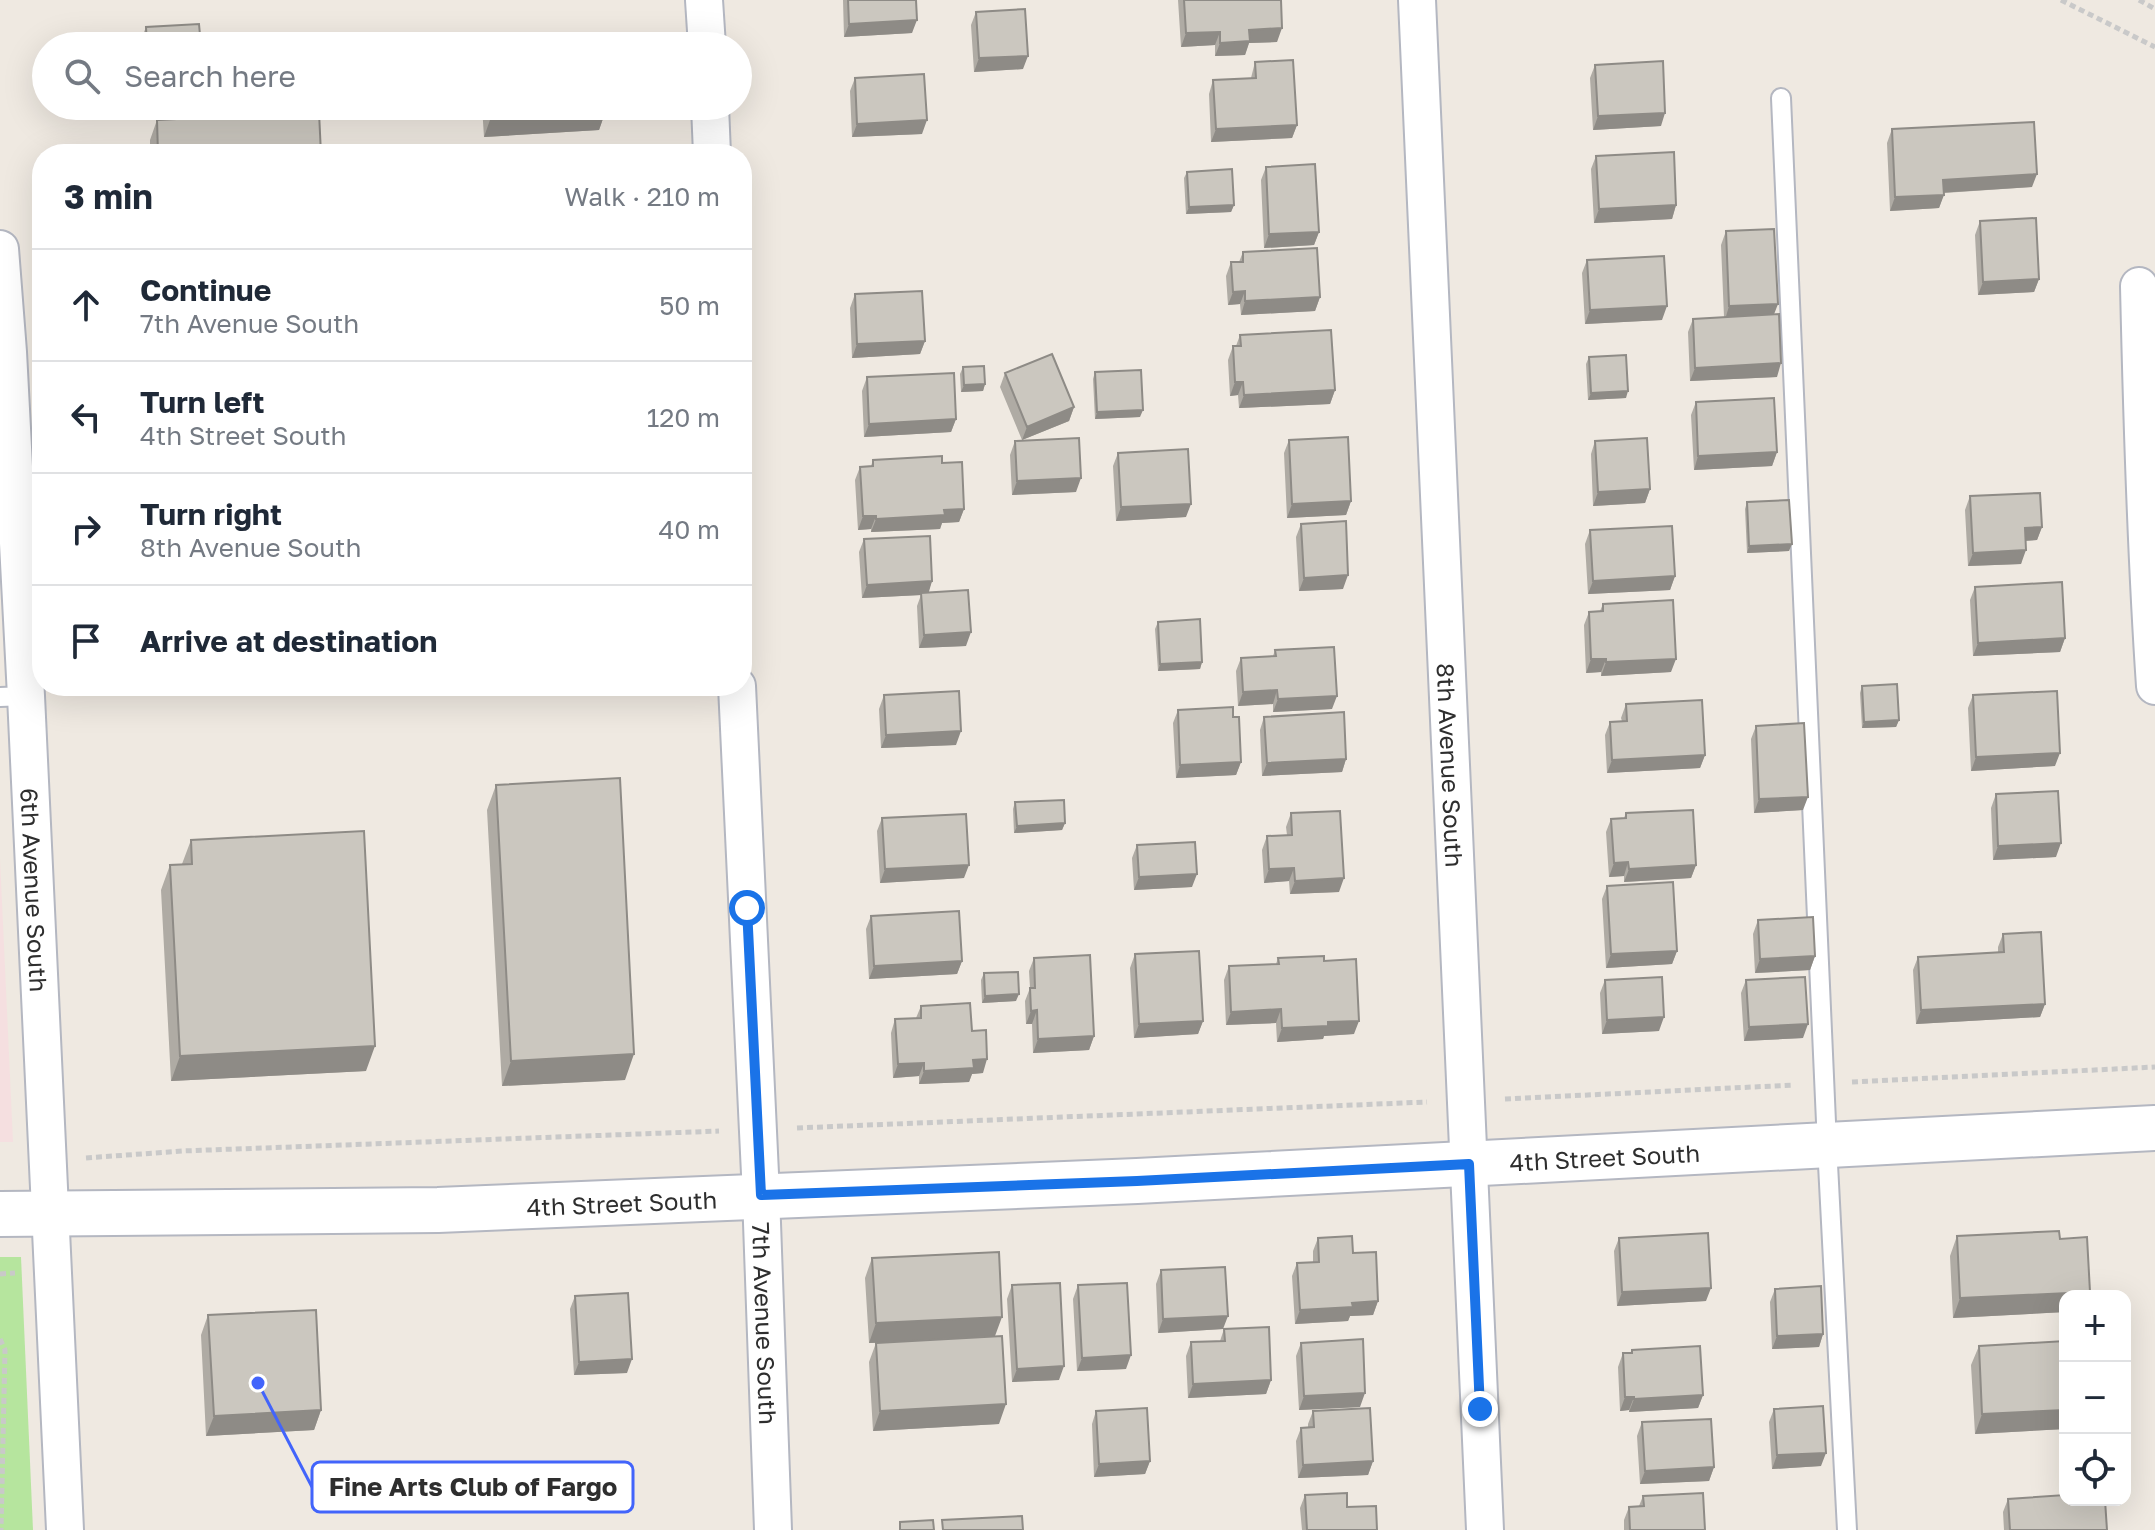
<!DOCTYPE html>
<html lang="en">
<head>
<meta charset="utf-8">
<style>
  body { margin:0; font-family:"Golos Text",sans-serif; background:#f2f2f3; color:#1f2937 }
  .controls { position:absolute; right:24px; bottom:24px; display:grid; overflow:hidden; border-radius:16px; box-shadow:0 8px 32px #0002 }
  .controls button { width:72px; height:72px; display:grid; place-items:center; padding:0; border:0; border-bottom:2px solid #e0e1e3; background:#fff; color:#1f2937; font:40px sans-serif }
  .stop { position:absolute; width:24px; height:24px; margin:-18px; border:6px solid #1a73e8; border-radius:50%; background:#fff }
  .stop.end { background:#1a73e8; border-color:#fff; box-shadow:0 2px 8px #0008 }
  .list { margin:0; padding:0; list-style:none }
  h2 { display:flex; justify-content:space-between; align-items:center; height:104px; margin:0; padding:0 32px; font-size:34px }
  h2 small { font-size:26px; font-weight:400; color:#747a83 }
  .list li { display:grid; grid-template-columns:52px 1fr auto; gap:24px; align-items:center; box-sizing:border-box; height:112px; padding:0 32px; border-top:2px solid #e0e1e3 }
  .list b { display:block; font-size:30px; white-space:nowrap }
  .list p { margin:0; font-size:26px; white-space:nowrap; color:#747a83 }
  .list em { font-size:26px; font-style:normal; color:#747a83 }
  .icon { flex:none; width:44px; height:44px; fill:none; stroke:currentColor; stroke-width:2; stroke-linecap:round; stroke-linejoin:round }
  .map { position:relative; flex:none; width:2155px; height:1530px; overflow:hidden }
  .search { position:absolute; background:#fff; box-shadow:0 8px 32px #0002; left:32px; top:32px; width:720px; height:88px; display:flex; align-items:center; gap:20px; box-sizing:border-box; padding:0 28px; border-radius:44px; color:#747a83; font-size:30px }
  .panel { position:absolute; background:#fff; box-shadow:0 8px 32px #0002; left:32px; top:144px; width:720px; height:552px; border-radius:32px }
  .map>svg:first-child { display:block }
</style>
</head>
<body>
<div class="map">
<svg width="2155" height="1530" viewBox="0 0 2155 1530">
  <rect width="100%" height="100%" fill="#efe9e1"/>
  <!-- medical -->
  <path fill="#f5dfe0" d="M0 859 13 1142H0Z"/>
  <!-- green -->
  <path fill="#b6e59e" d="M0 1257H21L33 1530H0Z"/>
  <g fill="none" stroke-linecap="round" stroke-linejoin="round">
    <!-- service casing -->
    <g stroke="#b4b7c1" stroke-width="22">
      <path id="service" d="M1781 98 1827 1145 1847 1530
        M0 697 26 696"/>
    </g>
    <!-- minor casing -->
    <g stroke="#b4b7c1" stroke-width="40">
      <g id="minor">
        <path d="M704 0 707 46"/>
        <path id="s1" d="M1417 0 1485 1530"/>
        <path d="M710 106 712 154"/>
        <path id="s2" d="M0 249 8 352 26 696 65 1530"/>
        <path d="M2139 286C2142 420 2146 553 2155 686"/>
        <path id="s3" d="M737 686 761 1195 773 1530"/>
      </g>
    </g>
    <!-- tertiary casing -->
    <g stroke="#b4b7c1" stroke-width="48">
      <g id="tertiary">
        <path id="s4" d="M0 1214 438 1210 1137 1181 2155 1128"/>
      </g>
    </g>
    <!-- path -->
    <path stroke="#c9c9c9" stroke-width="5" stroke-dasharray="6 4" stroke-linecap="butt" d="M2061 0 2155 47
      M2139 0 2155 9
      M1852 1082 2155 1067
      M1505 1099 1794 1085
      M797 1128 1427 1102
      M86 1158 182 1151 719 1131
      M0 1274 15 1273
      M0 1339 5 1350 1 1530"/>
    <!-- service -->
    <use href="#service" stroke="#fff" stroke-width="18"/>
    <!-- minor -->
    <use href="#minor" stroke="#fff" stroke-width="36"/>
    <!-- tertiary -->
    <use href="#tertiary" stroke="#fff" stroke-width="44"/>
  </g>
  <!-- wall -->
  <path fill="#afaba4" d="M843 0H916L912 33 844 37Z
    M1178 0H1281L1277 42 1249 43 1245 55 1215 56V45L1181 47Z
    M976 12 1023 69 974 72 971 25Z
    M146 27 201 46H141V40Z
    M1255 62 1297 125 1292 138 1211 142 1209 94 1213 80 1251 78Z
    M1595 65 1661 126 1593 130 1590 78Z
    M855 78 922 134 852 137 850 91Z
    M482 106H606V110L599 130 484 137Z
    M157 120 321 154H150V140Z
    M1892 129 2032 187 1944 193 1939 208 1890 211 1887 143Z
    M1596 156 1676 205 1672 219 1594 223 1591 169Z
    M1266 167 1319 232 1314 245 1264 248 1261 180Z
    M1187 172 1234 205 1231 212 1186 214 1184 178Z
    M1980 221 2039 279 2034 292 1978 295 1975 235Z
    M1726 231 1774 315 1777 377 1690 381 1688 332 1693 319 1724 317 1721 245Z
    M1243 252 1320 297 1315 311 1241 315 1240 304 1228 305 1226 276 1231 262H1239Z
    M1587 260 1662 320 1585 324 1582 273Z
    M855 294 925 341 920 354 852 358 850 308Z
    M1240 335 1335 390 1330 404 1239 408 1238 395 1230 396 1228 360 1233 346H1236Z
    M1589 357 1626 398 1588 400 1586 364Z
    M963 367 985 384 983 391 961 392 960 374Z
    M1095 372 1140 417 1095 419 1093 379Z
    M1005 373 1074 407 1069 421 1022 440 1000 387Z
    M867 377 956 419 951 432 864 437 862 391Z
    M1696 402 1777 452 1772 466 1694 470 1691 415Z
    M1289 440 1351 501 1346 515 1287 518 1284 453Z
    M1015 441 1076 492 1012 495 1010 455Z
    M1595 441 1650 489 1645 503 1593 506 1591 454Z
    M1118 453 1186 517 1116 521 1113 466Z
    M873 460 942 463 964 509 959 522 942 523 940 529 871 532V529L858 530 855 480 860 467 871 466Z
    M1970 496 2042 527 2037 540 2026 541 2021 564 1968 566 1965 510Z
    M1747 502 1789 551 1747 553 1745 509Z
    M1301 524 1343 589 1299 591 1296 537Z
    M1590 530 1675 576 1670 590 1588 594 1585 544Z
    M864 539 932 581 928 592 966 646 919 648 917 606 921 595 862 598 859 552Z
    M1975 587 2065 638 2060 652 1973 656 1970 600Z
    M1603 604 1671 672 1601 676V672L1586 673 1584 625 1589 612 1600 611Z
    M1158 622 1202 662 1200 669 1158 671 1155 629Z
    M1275 650 1332 709 1273 712V704L1238 706 1236 671 1241 658 1273 656Z
    M1862 686 1899 720 1896 727 1862 728 1860 693Z
    M884 695 956 745 881 748 879 709Z
    M1973 695 2055 766 1971 771 1968 708Z
    M1626 704 1705 755 1700 768 1607 773 1605 735 1610 722 1622 721 1621 718Z
    M1178 710 1233 717 1241 762 1236 775 1176 778 1173 723Z
    M1264 717 1346 759 1342 772 1262 776 1260 730Z
    M1756 726 1803 810 1754 813 1751 739Z
    M496 785 625 1080 502 1086 487 810Z
    M1996 794 2056 857 1993 860 1991 808Z
    M1015 802 1065 823 1062 830 1014 833 1013 809Z
    M1291 813 1339 892 1290 894 1289 881 1264 883 1262 850 1267 836 1287 835 1286 827Z
    M1626 813 1696 865 1691 878 1624 882V876L1609 877 1606 832 1611 819 1624 818Z
    M882 818 964 878 880 883 877 831Z
    M191 840 366 1071 171 1081 161 890 170 865 182 864Z
    M1137 845 1192 887 1134 890 1132 858Z
    M1607 886 1677 951 1672 964 1606 968 1602 899Z
    M871 916 962 961 957 974 869 979 866 929Z
    M1758 920 1815 956 1810 970 1755 973 1753 934Z
    M2003 934 2045 1004 2040 1017 1916 1024 1913 970 1918 957 1998 952V947Z
    M1135 954 1203 1021 1198 1034 1134 1038 1130 968Z
    M1034 958 1094 1036 1089 1050 1033 1053 1032 1024H1026L1025 1001 1030 988 1029 971Z
    M1278 958 1324 961 1354 1034 1324 1036 1323 1039 1277 1042 1276 1023 1226 1025 1224 980 1229 966 1276 964Z
    M984 973 1016 1001 982 1003 981 980Z
    M1605 980 1659 1031 1602 1034 1600 993Z
    M1746 980 1803 1038 1744 1041 1741 993Z
    M921 1006 972 1031 983 1073 972 1074 969 1082 919 1084V1076L893 1078 891 1033 895 1019 916 1018Z
    M1957 1236 2060 1239 2065 1296V1312L1953 1318 1950 1256Z
    M1318 1238 1353 1253 1378 1301 1373 1315 1350 1316 1348 1321 1295 1324 1292 1276 1297 1263 1313 1262V1251Z
    M1619 1238 1706 1301 1617 1306 1614 1251Z
    M872 1258 995 1336 999 1424 873 1431 869 1362 876 1343H869L865 1278Z
    M1161 1270 1223 1329 1158 1333 1156 1284Z
    M1012 1285 1059 1380 1012 1382 1007 1299Z
    M1078 1285 1126 1369 1077 1371 1073 1299Z
    M1775 1289 1823 1334 1819 1347 1772 1349 1770 1302Z
    M575 1296 627 1373 574 1375 570 1309Z
    M208 1315 321 1410 314 1430 206 1436 201 1335Z
    M1224 1329 1271 1380 1266 1394 1188 1398 1186 1356 1191 1342 1220 1341Z
    M2065 1341V1429L1975 1434 1971 1365 1979 1346Z
    M1301 1343 1360 1407 1299 1410 1296 1356Z
    M1632 1350 1703 1395 1698 1408 1629 1412V1410L1620 1411 1618 1367 1623 1353H1630Z
    M1774 1409 1821 1466 1772 1469 1769 1422Z
    M1096 1411 1150 1461 1145 1474 1094 1477 1092 1424Z
    M1313 1411 1373 1461 1368 1475 1298 1478 1296 1441 1301 1428 1308 1427V1424Z
    M1642 1422 1714 1467 1709 1481 1640 1484 1637 1436Z
    M1305 1495 1347 1507 1377 1530H1302L1300 1508Z
    M1643 1496 1705 1530H1624V1520L1629 1507 1639 1506Z
    M2008 1499 2107 1530H2004L2003 1512Z"/>
  <!-- shaded-wall -->
  <path fill="#8e8b86" d="M917 20 912 33 844 37 849 24Z
    M1282 28 1277 42 1249 43 1245 55 1215 56 1220 43 1249 30Z
    M1220 32 1215 45 1181 47 1186 33Z
    M1028 56 1023 69 974 72 979 58Z
    M606 110 599 130 484 137 491 117Z
    M1665 113 1661 126 1593 130 1598 116Z
    M927 120 922 134 852 137 857 124Z
    M1297 125 1292 138 1211 142 1216 129Z
    M2037 174 2032 187 1938 193 1943 180Z
    M1944 195 1939 208 1890 211 1895 197Z
    M1234 205 1231 212 1186 214 1189 207Z
    M1676 205 1672 219 1594 223 1599 209Z
    M1319 232 1314 245 1264 248 1269 234Z
    M2039 279 2034 292 1978 295 1983 282Z
    M1245 291 1240 304 1228 305 1233 292Z
    M1320 297 1315 311 1241 315 1245 301Z
    M1778 304 1773 317 1725 320 1729 306Z
    M1667 306 1662 320 1585 324 1590 310Z
    M925 341 920 354 852 358 857 344Z
    M1781 363 1777 377 1690 381 1695 368Z
    M1235 382H1243L1238 395 1230 396Z
    M985 384 983 391 961 392 964 385Z
    M1335 390 1330 404 1239 408 1244 395Z
    M1628 391 1626 398 1588 400 1591 393Z
    M1074 407 1069 421 1022 440 1027 427Z
    M1143 410 1140 417 1095 419 1097 412Z
    M956 419 951 432 864 437 869 424Z
    M1777 452 1772 466 1694 470 1698 456Z
    M1081 478 1076 492 1012 495 1017 481Z
    M1650 489 1645 503 1593 506 1598 492Z
    M1351 501 1346 515 1287 518 1292 504Z
    M1191 504 1186 517 1116 521 1121 507Z
    M964 509 959 522 942 523 940 529 871 532 876 519 944 510Z
    M863 516H876L871 529 858 530Z
    M2042 527 2037 540 2020 541 2025 528Z
    M1792 544 1789 551 1747 553 1749 546Z
    M2026 550 2021 564 1968 566 1973 553Z
    M1348 575 1343 589 1299 591 1304 578Z
    M1675 576 1670 590 1588 594 1593 581Z
    M932 581 928 595 921 593V595L862 598 867 585Z
    M971 632 966 646 919 648 924 635Z
    M2065 638 2060 652 1973 656 1978 643Z
    M1591 659H1606L1601 672 1586 673Z
    M1676 659 1671 672 1601 676 1606 662Z
    M1202 662 1200 669 1158 671 1160 664Z
    M1277 690 1273 704 1238 706 1243 692Z
    M1337 696 1332 709 1273 712 1278 699Z
    M1899 720 1896 727 1862 728 1864 722Z
    M961 731 956 745 881 748 886 735Z
    M2060 753 2055 766 1971 771 1976 757Z
    M1705 755 1700 768 1607 773 1612 760Z
    M1346 759 1342 772 1262 776 1267 763Z
    M1241 762 1236 775 1176 778 1180 765Z
    M1808 797 1803 810 1754 813 1759 799Z
    M1065 823 1062 830 1014 833 1017 826Z
    M2061 843 2056 857 1993 860 1998 846Z
    M1628 862 1624 876 1609 877 1614 863Z
    M969 865 964 878 880 883 885 869Z
    M1696 865 1691 878 1624 882 1629 869Z
    M1294 868 1289 881 1264 883 1269 869Z
    M1197 874 1192 887 1134 890 1139 877Z
    M1344 878 1339 892 1290 894 1295 881Z
    M1677 951 1672 964 1606 968 1611 954Z
    M1815 956 1810 970 1755 973 1760 959Z
    M962 961 957 974 869 979 874 966Z
    M1019 994 1016 1001 982 1003 985 996Z
    M2045 1004 2040 1017 1916 1024 1921 1010Z
    M1281 1009 1276 1023 1226 1025 1231 1012Z
    M1037 1010 1032 1024H1026L1031 1011Z
    M1664 1017 1659 1031 1602 1034 1607 1020Z
    M1203 1021 1198 1034 1134 1038 1139 1024Z
    M1359 1021 1354 1034 1324 1036 1323 1039 1277 1042 1282 1028 1328 1022Z
    M1808 1024 1803 1038 1744 1041 1749 1027Z
    M1094 1036 1089 1050 1033 1053 1038 1039Z
    M375 1046 366 1071 171 1081 180 1056Z
    M634 1054 625 1080 502 1086 511 1061Z
    M987 1059 983 1073 972 1074 969 1082 919 1084 924 1071 973 1060Z
    M924 1063 919 1076 893 1078 898 1064Z
    M1711 1288 1706 1301 1617 1306 1622 1292Z
    M2090 1292 2089 1296H2065V1312L1953 1318 1960 1298Z
    M1378 1301 1373 1315 1350 1316 1348 1321 1295 1324 1300 1310 1352 1303Z
    M1228 1316 1223 1329 1158 1333 1163 1319Z
    M1002 1317 995 1336 869 1343 876 1323Z
    M1823 1334 1819 1347 1772 1349 1777 1336Z
    M1131 1355 1126 1369 1077 1371 1082 1358Z
    M632 1359 627 1373 574 1375 579 1362Z
    M1064 1366 1059 1380 1012 1382 1017 1369Z
    M1271 1380 1266 1394 1188 1398 1193 1384Z
    M1365 1393 1360 1407 1299 1410 1304 1396Z
    M1703 1395 1698 1408 1629 1412 1634 1399Z
    M1625 1397H1634L1629 1410 1620 1411Z
    M1006 1404 999 1424 873 1431 880 1411Z
    M321 1410 314 1430 206 1436 214 1416Z
    M2065 1410V1429L1975 1434 1982 1414Z
    M1826 1453 1821 1466 1772 1469 1777 1455Z
    M1150 1461 1145 1474 1094 1477 1099 1464Z
    M1373 1461 1368 1475 1298 1478 1303 1465Z
    M1714 1467 1709 1481 1640 1484 1645 1471Z"/>
  <!-- building -->
  <path fill="#cbc7bf" stroke="#8e8b86" stroke-width="2" d="M848 0H916L917 20 849 24Z
    M1184 0H1281L1282 28 1249 30 1250 41 1220 43V32L1186 33Z
    M1025 9 1028 56 979 58 976 12Z
    M199 24 201 46H147L146 27Z
    M603 37V46H487V43Z
    M1293 60 1297 125 1216 129 1213 80 1256 78 1255 62Z
    M1663 61 1665 113 1598 116 1595 65Z
    M924 74 927 120 857 124 855 78Z
    M490 106H606V110L491 117Z
    M319 112 321 154H158L157 120Z
    M2034 122 2037 174 1943 180 1944 195 1895 197 1892 129Z
    M1674 152 1676 205 1599 209 1596 156Z
    M1315 164 1319 232 1269 234 1266 167Z
    M1232 169 1234 205 1189 207 1187 172Z
    M2036 218 2039 279 1983 282 1980 221Z
    M1774 229 1778 304 1729 306 1726 231Z
    M1317 248 1320 297 1245 301V291L1233 292 1231 262H1243V252Z
    M1664 256 1667 306 1590 310 1587 260Z
    M922 291 925 341 857 344 855 294Z
    M1779 314 1781 363 1695 368 1693 319Z
    M1331 330 1335 390 1244 395 1243 382H1235L1233 346H1241L1240 335Z
    M1052 354 1074 407 1027 427 1005 373Z
    M1626 355 1628 391 1591 393 1589 357Z
    M984 366 985 384 964 385 963 367Z
    M1141 370 1143 410 1097 412 1095 372Z
    M954 373 956 419 869 424 867 377Z
    M1774 398 1777 452 1698 456 1696 402Z
    M1348 437 1351 501 1292 504 1289 440Z
    M1079 438 1081 478 1017 481 1015 441Z
    M1647 438 1650 489 1598 492 1595 441Z
    M1188 449 1191 504 1121 507 1118 453Z
    M942 456V463L962 462 964 509 944 510 945 515 876 519V516H863L860 467 873 466V460Z
    M2040 493 2042 527 2025 528 2026 550 1973 553 1970 496Z
    M1789 500 1792 544 1749 546 1747 502Z
    M1346 521 1348 575 1304 578 1301 524Z
    M1672 526 1675 576 1593 581 1590 530Z
    M930 536 932 581 867 585 864 539Z
    M2062 582 2065 638 1978 643 1975 587Z
    M968 590 971 632 924 635 921 593Z
    M1673 600 1676 659 1606 662V659H1591L1589 612 1603 611V604Z
    M1200 619 1202 662 1160 664 1158 622Z
    M1334 647 1337 696 1278 699 1277 690 1243 692 1241 658 1276 656 1275 650Z
    M1897 684 1899 720 1864 722 1862 686Z
    M959 691 961 731 886 735 884 695Z
    M2057 691 2060 753 1976 757 1973 695Z
    M1702 700 1705 755 1612 760 1610 722 1627 721 1626 704Z
    M1233 707V717H1239L1241 762 1180 765 1178 710Z
    M1344 712 1346 759 1267 763 1264 717Z
    M1804 723 1808 797 1759 799 1756 726Z
    M620 778 634 1054 511 1061 496 785Z
    M2058 791 2061 843 1998 846 1996 794Z
    M1064 800 1065 823 1017 826 1015 802Z
    M1693 810 1696 865 1629 869 1628 862 1614 863 1611 819 1626 818V813Z
    M1340 811 1344 878 1295 881 1294 868 1269 869 1267 836 1292 835 1291 813Z
    M966 814 969 865 885 869 882 818Z
    M364 831 375 1046 180 1056 170 865 192 864 191 840Z
    M1195 842 1197 874 1139 877 1137 845Z
    M1673 882 1677 951 1611 954 1607 886Z
    M959 911 962 961 874 966 871 916Z
    M1813 917 1815 956 1760 959 1758 920Z
    M2041 932 2045 1004 1921 1010 1918 957 2004 952 2003 934Z
    M1199 951 1203 1021 1139 1024 1135 954Z
    M1090 955 1094 1036 1038 1039 1037 1010 1031 1011 1030 988H1035L1034 958Z
    M1324 956V961L1356 959 1359 1021 1328 1022V1026L1282 1028 1281 1009 1231 1012 1229 966 1279 964 1278 958Z
    M1018 972 1019 994 985 996 984 973Z
    M1662 977 1664 1017 1607 1020 1605 980Z
    M1805 977 1808 1024 1749 1027 1746 980Z
    M970 1003 972 1031 986 1030 987 1059 973 1060 974 1068 924 1071V1063L898 1064 895 1019 921 1018V1006Z
    M2059 1231 2060 1239 2087 1237 2090 1292 1960 1298 1957 1236Z
    M1708 1233 1711 1288 1622 1292 1619 1238Z
    M1352 1236 1353 1253 1376 1252 1378 1301 1352 1303 1353 1307 1300 1310 1297 1263 1319 1262 1318 1238Z
    M999 1252 1002 1317 876 1323 872 1258Z
    M1225 1267 1228 1316 1163 1319 1161 1270Z
    M1060 1283 1064 1366 1017 1369 1012 1285Z
    M1127 1283 1131 1355 1082 1358 1078 1285Z
    M1821 1286 1823 1334 1777 1336 1775 1289Z
    M628 1293 632 1359 579 1362 575 1296Z
    M316 1310 321 1410 214 1416 208 1315Z
    M1269 1327 1271 1380 1193 1384 1191 1342 1225 1341 1224 1329Z
    M1002 1336 1006 1404 880 1411 876 1343Z
    M1363 1339 1365 1393 1304 1396 1301 1343Z
    M2065 1341V1410L1982 1414 1979 1346Z
    M1700 1346 1703 1395 1634 1399V1397H1625L1623 1353H1632V1350Z
    M1823 1406 1826 1453 1777 1455 1774 1409Z
    M1147 1408 1150 1461 1099 1464 1096 1411Z
    M1370 1408 1373 1461 1303 1465 1301 1428 1314 1427 1313 1411Z
    M1711 1419 1714 1467 1645 1471 1642 1422Z
    M1347 1493V1507L1376 1506 1377 1530H1307L1305 1495Z
    M1703 1493 1705 1530H1630L1629 1507 1644 1506 1643 1496Z
    M2065 1495V1500H2105L2107 1530H2010L2008 1499Z
    M1022 1516 1023 1530H943L942 1520Z
    M933 1520 934 1530H900V1522Z"/>
  <g fill="none" stroke-linecap="round" stroke-linejoin="round">
    <!-- route -->
    <path stroke="#1a73e8" stroke-width="10" d="M747 908 761 1195 1137 1181 1469 1164 1480 1409"/>
  </g>
  <g text-anchor="middle" dominant-baseline="central" stroke-width="8" stroke-linejoin="round" paint-order="stroke">
    <!-- street labels -->
    <g font-size="24" fill="#2e2e2e" stroke="#fff">
      <text stroke="none"><textPath href="#s1" startOffset="766">8th Avenue South</textPath></text>
      <text stroke="none"><textPath href="#s2" startOffset="642">6th Avenue South</textPath></text>
      <text stroke="none"><textPath href="#s4" startOffset="1606">4th Street South</textPath></text>
      <text stroke="none"><textPath href="#s4" startOffset="622">4th Street South</textPath></text>
      <text stroke="none"><textPath href="#s3" startOffset="638">7th Avenue South</textPath></text>
    </g>
  </g>
  <!-- callouts -->
  <path fill="none" stroke="#4264fb" stroke-width="3" d="M258 1383L312 1487"/>
  <circle fill="#4264fb" stroke="#fff" stroke-width="3" cx="258" cy="1383" r="8"/>
  <rect fill="#fff" stroke="#4264fb" stroke-width="3" x="312" y="1462" width="321" height="50" rx="8"/>
  <g font-size="26" text-anchor="middle" font-weight="bold" fill="#2e2e2e">
    <text x="473" y="1496">Fine Arts Club of Fargo</text>
  </g>
</svg>
<div class="controls">
<button>+</button>
<button>−</button>
<button><svg class="icon" aria-label="locate" viewBox="0 0 24 24"><circle cx="12" cy="12" r="6"/><path d="M12 2v4M12 18v4M2 12h4M18 12h4"/></svg></button>
</div>
<div class="stop" style="left:747px;top:908px"></div>
<div class="stop end" style="left:1480px;top:1409px"></div>
<div class="search"><svg class="icon" aria-label="search" viewBox="0 0 24 24"><circle cx="10" cy="10" r="6"/><path d="M15 15l6 6"/></svg>Search here</div>
<section class="panel">
<h2>3 min<small>Walk · 210 m</small></h2>
<ul class="list">
<li><svg class="icon" aria-label="ahead" viewBox="0 0 24 24"><path d="M12 20V5M6 11l6-6 6 6"/></svg><div><b>Continue</b><p>7th Avenue South</p></div><em>50 m</em></li>
<li><svg class="icon" aria-label="left" viewBox="0 0 24 24"><path d="M17 20v-9H6M10 6l-5 5 5 5"/></svg><div><b>Turn left</b><p>4th Street South</p></div><em>120 m</em></li>
<li><svg class="icon" aria-label="right" viewBox="0 0 24 24"><path d="M7 20v-9h11M14 6l5 5-5 5"/></svg><div><b>Turn right</b><p>8th Avenue South</p></div><em>40 m</em></li>
<li><svg class="icon" aria-label="arrive" viewBox="0 0 24 24"><path d="M6 21V4h12l-3 4 3 4H6"/></svg><div><b>Arrive at destination</b></div></li>
</ul>
</section>
</div>
</body>
</html>
